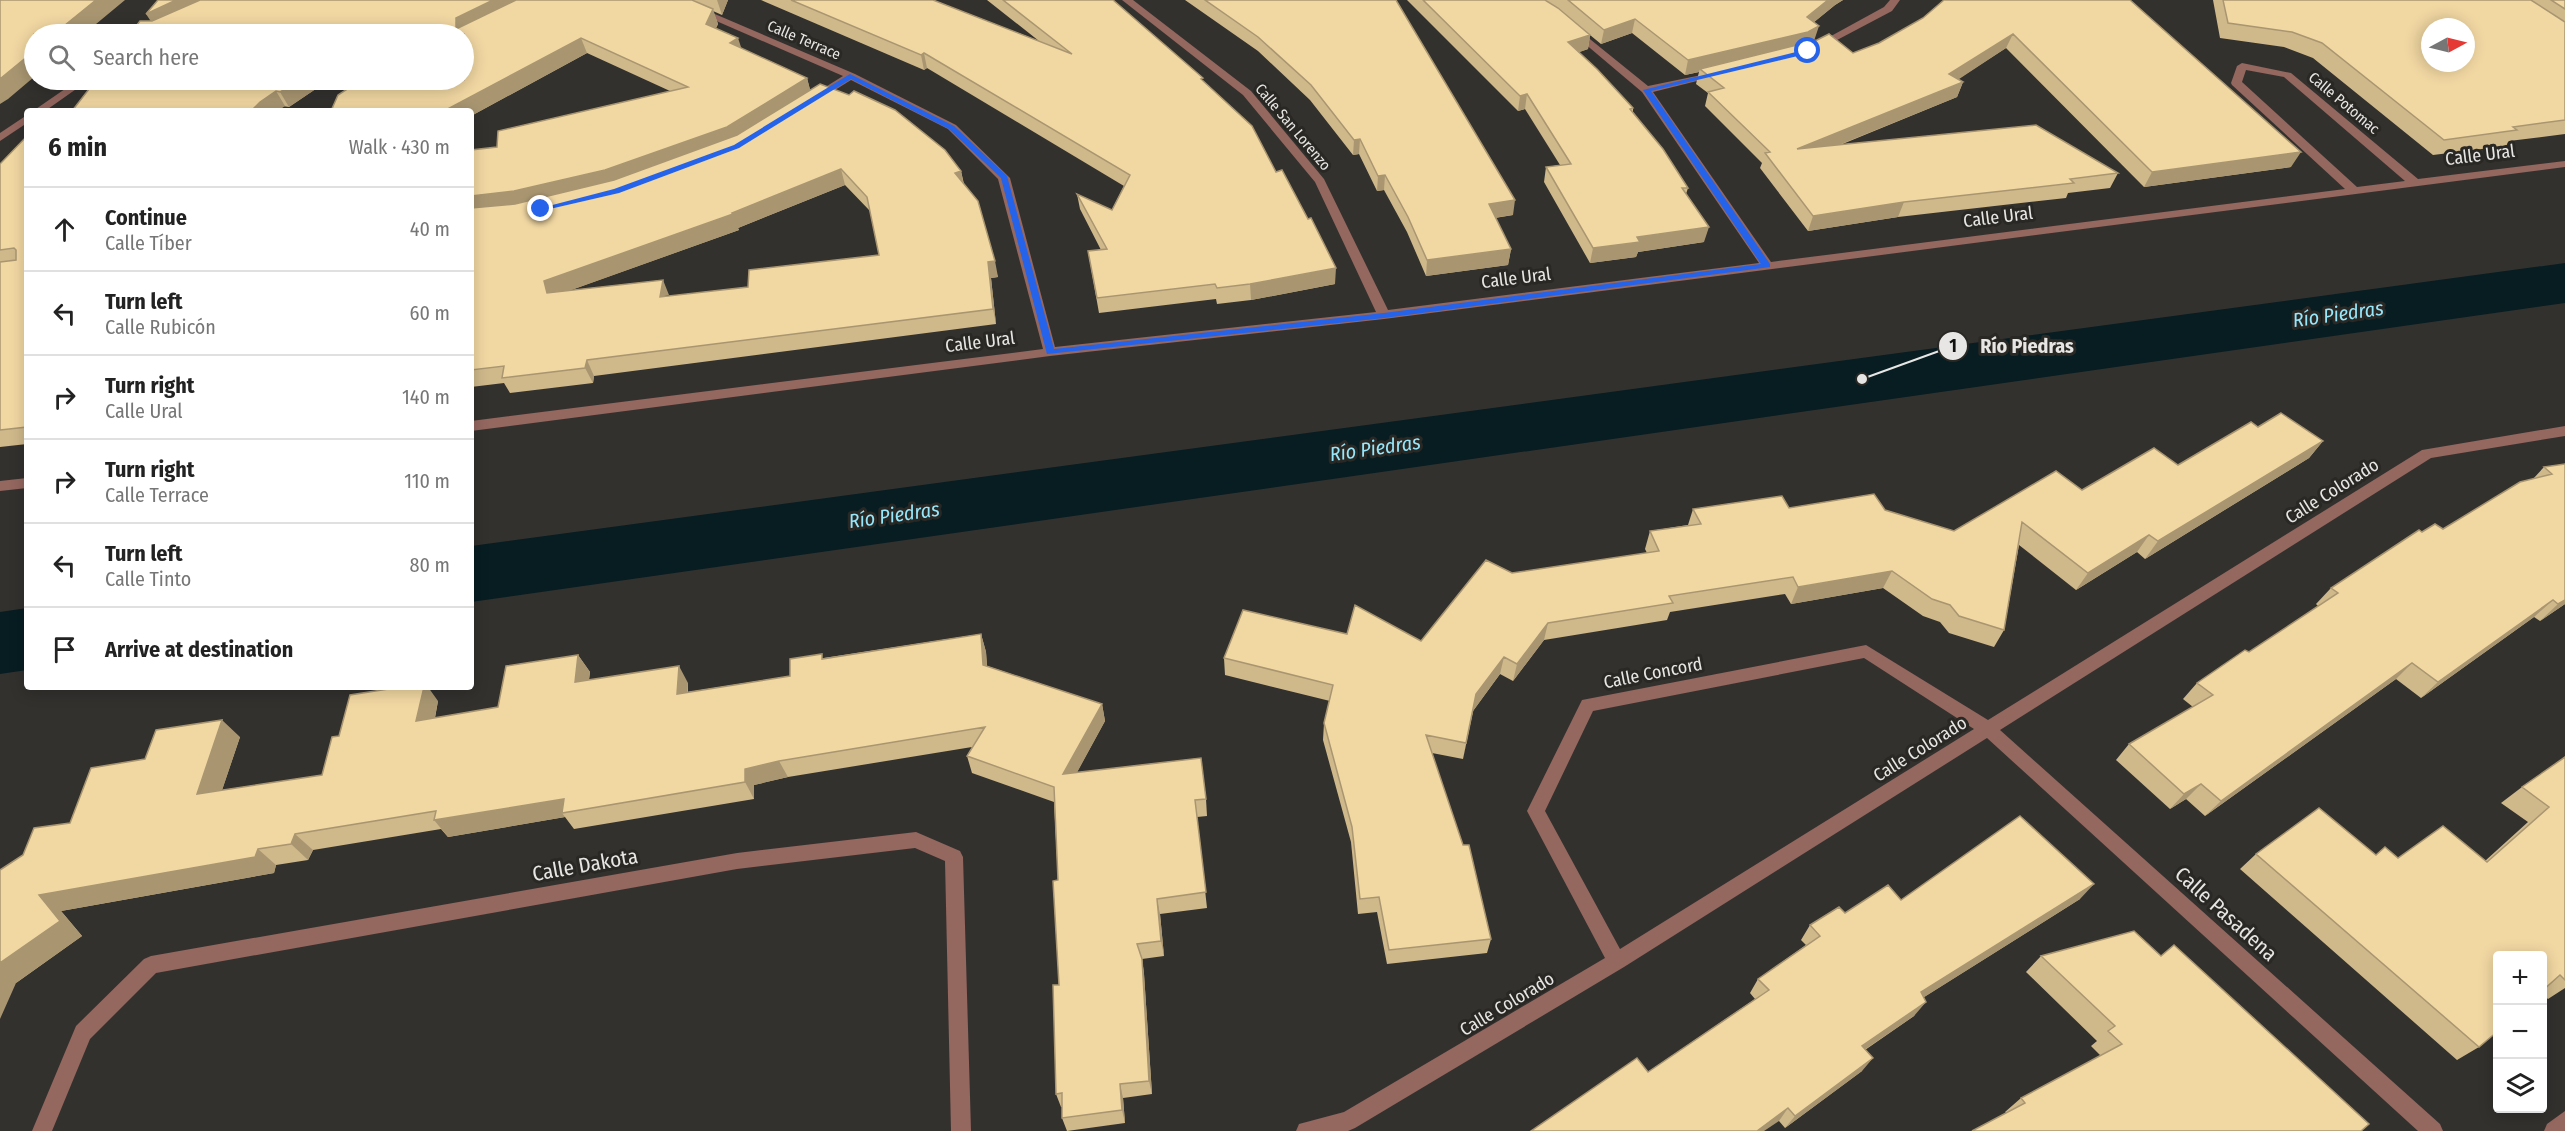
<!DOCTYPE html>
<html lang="en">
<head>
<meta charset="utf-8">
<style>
  body { margin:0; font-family:"Fira Sans Condensed",sans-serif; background:#f6f6f6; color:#222 }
  .controls { position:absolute; right:18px; bottom:18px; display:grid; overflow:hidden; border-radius:6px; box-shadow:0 3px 15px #0003 }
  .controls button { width:54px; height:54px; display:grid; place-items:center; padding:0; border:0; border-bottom:2px solid #e0e0e0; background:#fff; color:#222; font:30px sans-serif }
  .compass { position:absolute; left:2421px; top:18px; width:54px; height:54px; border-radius:50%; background:#fff; box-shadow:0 3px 15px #0003; rotate:83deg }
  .stop { position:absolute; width:18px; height:18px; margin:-14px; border:4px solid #2563eb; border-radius:50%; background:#fff }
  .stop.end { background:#2563eb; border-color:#fff; box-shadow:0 2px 6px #0008 }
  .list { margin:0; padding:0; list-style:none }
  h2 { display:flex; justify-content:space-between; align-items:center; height:78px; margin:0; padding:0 24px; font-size:26px }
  h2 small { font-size:20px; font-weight:400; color:#767676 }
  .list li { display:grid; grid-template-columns:39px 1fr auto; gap:18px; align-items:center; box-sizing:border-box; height:84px; padding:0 24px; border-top:2px solid #e0e0e0 }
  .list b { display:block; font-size:22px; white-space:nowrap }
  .list p { margin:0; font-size:20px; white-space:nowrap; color:#767676 }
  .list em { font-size:20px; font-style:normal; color:#767676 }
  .icon { flex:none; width:33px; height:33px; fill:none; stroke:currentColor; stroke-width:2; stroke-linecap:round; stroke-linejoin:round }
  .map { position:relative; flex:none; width:2565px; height:1131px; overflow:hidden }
  .search { position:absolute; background:#fff; box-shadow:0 3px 15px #0003; left:24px; top:24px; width:450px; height:66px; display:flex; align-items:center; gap:15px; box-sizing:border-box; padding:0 21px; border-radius:33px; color:#767676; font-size:22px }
  .panel { position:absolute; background:#fff; box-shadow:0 3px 15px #0003; left:24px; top:108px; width:450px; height:582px; border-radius:6px }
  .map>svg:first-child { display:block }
</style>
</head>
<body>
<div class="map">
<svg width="2565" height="1131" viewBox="0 0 2565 1131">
  <rect width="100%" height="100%" fill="#33312e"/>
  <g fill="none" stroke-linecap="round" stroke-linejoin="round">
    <!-- river -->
    <path fill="#071d22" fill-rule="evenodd" d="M2565 263V303L471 602V546Z
      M27 608V670L0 674V612Z"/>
    <!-- minor -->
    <path fill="#94675f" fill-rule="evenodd" d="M668 0H682L855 74 956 125 1010 178 1055 347 1376 312 1315 182 1243 95 1122 0H1133L1251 91 1324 179 1388 310 1759 263 1642 92 1571 32V28L1575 27 1648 86 1721 71V75L1653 92 1771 262 2345 189 2232 85 2231 83 2237 66 2242 63 2291 73 2418 179 2565 161V167L1384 319 1050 356 471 431V421L1043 349 998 179 948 129 851 80 819 100H811V96L843 76ZM2246 70 2284 77 2405 181 2357 187 2242 82Z
      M1890 0H1900L1892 11 1820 49 1811 47 1884 7Z
      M78 80H89L45 111H33Z
      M27 115V123L0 141V133Z
      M2565 426V436L2431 458 2000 730 2440 1124 2443 1131H2418L1987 738 1624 967 1355 1128 1348 1131H1296L1299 1124 1344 1112 1605 958 1527 811 1582 700 1866 645 1988 720 2422 450ZM1864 658 1974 729 1620 949 1545 811 1593 711Z
      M27 478V488L0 491V481Z
      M916 832 960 851 963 857 971 1131H951L945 861 915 848 737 869 156 973 90 1039 52 1131H32L76 1026 144 959 151 956 737 853Z
      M2565 1111V1131H2544L2547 1124Z"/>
  </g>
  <!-- wall -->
  <path fill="#cfb98b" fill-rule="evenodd" d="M158 0H728L722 15 713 11 718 24 716 28 741 48 807 78 810 90 961 171 964 184 998 277 991 278 996 324 594 376 593 383 510 393 504 383 471 387V150L497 147 670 91 587 53 471 116V111L351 86 347 80H464V34L151 21ZM845 185 870 211 879 255 748 287 669 296 568 291 739 230 738 228Z
    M761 0H933L1039 41 987 0H1113L1203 81 1335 284 1251 300 1217 304 1216 299 1099 313 1088 251 1101 250 1080 209 1077 194 1112 210 1124 186 927 68 924 70Z
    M1185 0H1396L1513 215 1495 218 1511 249 1508 265 1426 276 1407 232 1384 190 1377 191 1359 154 1353 155 1310 100 1258 51Z
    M1407 0H1843L1835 5 1814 22V41L1853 53 1879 43 1923 18 1944 0 2291 167 2144 187 2006 48 1958 79 1963 82 1957 97 1840 145 2118 173 2110 188 2068 193 2066 198 1898 217 1808 231 1760 168 1762 163 1705 106 1708 93 1696 84 1699 72 1685 75 1632 33 1601 44 1590 35 1588 49 1579 52 1633 108V112L1688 188 1686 194 1704 242 1638 252 1636 257 1590 263 1544 182 1546 167 1560 165 1525 109 1518 111Z
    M2213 0H2565V134L2509 141 2506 146 2433 155 2313 58 2284 47 2220 38Z
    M96 80H329L289 107Z
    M27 136V444L0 447V164Z
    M2258 427 2323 441 2309 458 2145 559 2137 552 2076 590 2019 545 2004 630 1994 647 1949 633 1940 622 1923 616 1883 588 1791 604 1785 594 1670 612 1667 620 1544 640 1513 681 1500 674 1473 711 1463 759 1432 753 1491 939 1487 953 1387 964 1377 912 1358 914 1351 842 1323 740 1324 723 1330 701 1225 675 1224 658 1347 634 1421 641 1512 573 1647 553 1645 549 1650 531 1688 525 1693 509 1789 508 1885 510 1954 531 2082 490 2178 465Z
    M2565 464V604L2540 621 2534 617 2421 698 2396 679 2205 816 2186 799 2170 809 2116 760 2129 744 2193 707 2183 699 2197 683 2249 652 2318 606 2316 604 2331 588 2422 532 2443 529 2533 479 2544 467Z
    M981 634 986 652 987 666 1102 704 1105 721 1077 772 1206 799 1207 816 1197 817 1207 908 1160 914 1164 956 1142 959 1144 974 1152 1094 1123 1098 1125 1123 1067 1131 1062 1118V1107H1061L1056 1094 1059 985 1058 880 1054 802 972 773 967 756 972 747 788 777 754 785V799L574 829 565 817 448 837 441 829 313 850 308 860 276 865 274 873 61 911 82 936 16 983 70 823 145 759 240 737 222 790 322 775 339 736 438 701 435 718 498 707 578 655 590 672 589 680 688 683V692L790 676 824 658Z
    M2565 757V988L2548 999 2542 994V956L2479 1047 2457 1060 2240 869 2256 854 2376 855 2398 858 2485 861 2528 822 2501 803 2522 787Z
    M2080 899 1924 997 1914 1016 1865 1050 1862 1071 1785 1128 1779 1121 1648 1072 1755 999 1750 993 1758 979 1806 945 1801 940 1810 925 1845 913 1901 900Z
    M2041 956H2161L2369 1124 2006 1113 2005 1112 2021 1098 2101 1056 2091 1046 2097 1041 2026 972Z"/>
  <!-- shaded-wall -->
  <path fill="#a99671" d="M96 0H125L84 34H54Z
    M176 0H219L156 29 146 14Z
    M493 0H529L456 29V18Z
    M717 0H728L722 15Z
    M1828 0H1843L1835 5 1802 32 1807 17Z
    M713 9 718 24 711 38 706 24Z
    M1635 19 1632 33 1601 44 1604 30Z
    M1819 26 1814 41 1700 69 1699 72 1685 75 1688 60Z
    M2013 34 2006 48 1944 89 1949 74Z
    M1590 35 1588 49 1566 57 1568 42Z
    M581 38 587 53 471 116V111H444Z
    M738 38 743 53 730 43Z
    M34 51V77L8 99 0 104V79Z
    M924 53 927 68 924 70 921 55Z
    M807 78 811 93 732 142 611 186 471 213V196Z
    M298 80H329L289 107 280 92Z
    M347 80H373L354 92Z
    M1963 82 1957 97 1792 164 1797 149Z
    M276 91 285 106 278 111H251L260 102Z
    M1527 94 1525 109 1518 111 1520 96Z
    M1360 139 1359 154 1353 155 1354 140Z
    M2301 152 2291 167 2144 187 2152 172Z
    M841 169 845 185 738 228 739 230 552 297 547 293 544 281 732 213Z
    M961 171 964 186 955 173Z
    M1385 175 1384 190 1377 191 1378 176Z
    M1515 200 1513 215 1487 219 1489 204Z
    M1904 202 1898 217 1808 231 1813 216Z
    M1709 227 1704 242 1638 252 1636 257 1590 263 1593 248 1637 237Z
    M1511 249 1508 265 1426 276 1427 260Z
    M995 261 998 277 991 278 996 324 993 309 988 262Z
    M1336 268 1335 284 1251 300 1250 284Z
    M663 280 669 295 660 297Z
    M587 360 594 376 593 383 585 368Z
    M2323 441 2309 458 2145 559 2158 541Z
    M2149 535 2137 552 2076 590 2088 573Z
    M1892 571 1883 588 1791 604 1798 587Z
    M2553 600 2534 617 2421 698 2438 682Z
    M2565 600V604L2540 621 2558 604Z
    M1548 623 1544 640 1513 681 1517 664Z
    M981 634 986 652 988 683 983 665Z
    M578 655 590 672 586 700 575 682Z
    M1504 657 1500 674 1473 711 1463 759 1476 694Z
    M2412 663 2396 679 2205 816 2221 801Z
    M679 666 688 683 686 711 677 694Z
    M424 687H428L438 701 431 738 416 721Z
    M1102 704 1105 721 1067 791 1063 774Z
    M222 720 240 737 215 811 197 794Z
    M779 761 788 777 754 785V799L745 782V769Z
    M2201 784 2186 799 2170 809 2184 794Z
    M564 799 562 813 565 817 448 837 434 820Z
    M295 834 313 850 308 860 291 844Z
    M258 849 276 865 274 873 61 911 82 936 16 983 0 1019V963L39 895Z
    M2094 884 2080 899 1910 1006 1921 992Z
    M1157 899 1160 914 1164 956 1161 941Z
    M1142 959 1144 974 1152 1094 1149 1081Z
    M1926 1002 1914 1016 1851 1059 1862 1046Z
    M1873 1058 1862 1071 1785 1128 1795 1116Z
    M1120 1084 1123 1098 1125 1123 1122 1110Z
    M1788 1108 1779 1121 1764 1131H1757Z"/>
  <!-- building -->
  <path fill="#f1d7a2" stroke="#a99671" stroke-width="1.5" fill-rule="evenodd" d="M0 0H96L54 34H34V51L0 79Z
    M158 0H176L146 14Z
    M200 0H493L456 18V29L516 0H692L713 9 706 24 738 38 730 43 807 78 727 127 605 170 514 191 471 196V150L497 147 498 131 688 87 581 38 444 111H331L338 95 361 80H464V34H130L140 21H152Z
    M791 0H933L1072 54 1003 0H1113L1203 78 1201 79 1252 126 1276 172 1282 170 1308 219 1311 218 1336 268 1250 284 1217 288 1215 284 1097 298 1088 251 1107 249 1077 194 1112 210 1130 175 924 53 921 55Z
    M1205 0H1396L1515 200 1489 204 1511 249 1427 260 1408 217 1385 175 1378 176 1360 139 1354 140 1311 85 1258 37Z
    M1423 0H1545L1558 8 1590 35 1568 42 1597 69 1633 108 1630 109 1663 149 1688 188H1682L1709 227 1637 237 1640 242 1593 248 1546 167 1571 164 1527 94 1520 96Z
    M1568 0H1828L1807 17 1819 26 1808 32 1688 60 1635 19 1604 30Z
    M1944 0H2130L2301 152 2152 172 2013 34 1949 74 1963 82 1797 149 2036 125 2118 173 2070 179 2074 183 1904 202 1813 216 1765 153 1770 152 1708 92 1724 88 1700 69 1817 40 1829 34 1853 53 1879 43 1923 18Z
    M2223 0H2531L2565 22V120L2513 127 2517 130 2444 140 2322 43 2292 32 2228 23ZM2430 27H2466V63H2430Z
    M2551 0H2565V9Z
    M96 80H298L280 92 276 91 260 102 251 111H72Z
    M820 84 849 95 854 91 895 110 945 150 961 171 955 173 978 201 995 261 988 262 993 309 587 360 585 368 502 378 504 366 471 370V208L515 204 614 180 737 135ZM841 169 867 197 879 255 749 270 748 287 660 297 663 280 547 293 544 281 733 214 732 213Z
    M27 136V427L0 430V262L16 260V250L14 248 0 250V164Z
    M2281 413 2323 441 2158 541 2149 535 2088 573 2022 522 2004 630 1959 616 1950 605 1932 599 1892 571 1798 587 1793 577 1669 596 1673 603 1548 623 1517 664 1504 657 1476 694 1466 743 1426 735 1463 845H1469L1491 939 1389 950 1379 897 1360 899 1352 827 1324 723 1333 685 1224 658 1243 610 1347 634 1355 605 1421 641 1486 560 1512 573 1659 551 1650 531 1701 524 1693 509 1782 496 1789 508 1874 494 1885 510 1954 531 2056 471 2082 490 2154 448 2178 465 2251 422 2258 427Z
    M2565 464V600L2558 604 2553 600 2438 682 2412 663 2221 801 2201 784 2184 794 2129 744 2213 695 2197 683 2245 650 2249 652 2338 593 2331 588 2419 530 2422 532 2435 524 2443 529 2520 482 2552 474 2544 467Z
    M981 634 983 665 1102 704 1063 774 1201 758 1206 799 1195 800 1206 892 1157 899 1161 941 1137 944 1142 959 1149 1081 1120 1084 1122 1110 1062 1118V1093L1056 1094 1053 985H1059L1053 881 1058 880 1054 787 967 756 985 727 779 761 745 769V782L562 813 564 799 434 820 436 811 295 834 291 844 258 849 255 857 39 895 60 921 0 963V870L23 855 34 828 70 823 91 768 145 759 156 730 222 720 197 794 322 775 332 737 339 736 350 695 401 687H424L416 721 498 707 506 666 578 655 575 682 679 666 677 694 790 676V659L822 654V659Z
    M2565 757V980L2560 975 2542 991V956H2498V1031L2479 1047 2256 854 2319 808 2376 855 2385 847 2398 858 2443 826 2487 862 2549 807 2522 787Z
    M2020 816 2094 884 1921 992 1926 1002 1862 1046 1873 1058 1795 1116 1788 1108 1757 1131H1531L1637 1058 1648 1072 1769 990 1758 979 1820 936 1810 925 1839 907 1845 913 1888 885 1901 900Z
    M2134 931 2161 956 2174 945 2369 1124 2361 1131H1972L2025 1103 2021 1098 2122 1044 2108 1031 2115 1026 2041 956Z"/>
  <!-- route -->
  <path fill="#2563eb" d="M1808 49 1810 53 1651 91 1770 264V267L1384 318 1047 354 1001 178 949 129 851 79 739 148 619 193 541 211 537 209 614 189 734 145 850 74 954 126 1007 176 1054 349 1384 313 1761 264 1643 90Z"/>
  <g text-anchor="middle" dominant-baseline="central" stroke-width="6" stroke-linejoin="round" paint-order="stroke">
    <!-- far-street labels -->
    <g font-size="15" fill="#e7e6e4" stroke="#292824">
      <text transform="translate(804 40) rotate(23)">Calle Terrace</text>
      <text transform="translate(2344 103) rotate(40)">Calle Potomac</text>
      <text transform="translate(1293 127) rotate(50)">Calle San Lorenzo</text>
    </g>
    <!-- street labels -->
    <g font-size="18" fill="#e7e6e4" stroke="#292824">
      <text transform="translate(2480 155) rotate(-7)">Calle Ural</text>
      <text transform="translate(1998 217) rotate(-7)">Calle Ural</text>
      <text transform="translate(1516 278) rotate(-7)">Calle Ural</text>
      <text transform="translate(980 342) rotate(-7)">Calle Ural</text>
      <text transform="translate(2332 491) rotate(-32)">Calle Colorado</text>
      <text transform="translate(1653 673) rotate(-11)">Calle Concord</text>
      <text transform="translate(1920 749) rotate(-32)">Calle Colorado</text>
      <text transform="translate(1507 1004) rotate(-31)">Calle Colorado</text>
    </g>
    <!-- water labels -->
    <g font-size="20" font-style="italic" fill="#97e7fb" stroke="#292824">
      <text transform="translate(2338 314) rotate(-8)">Río Piedras</text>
      <text transform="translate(1375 448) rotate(-8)">Río Piedras</text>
      <text transform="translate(894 515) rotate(-8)">Río Piedras</text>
    </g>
    <!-- near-street labels -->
    <g font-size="21" fill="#e7e6e4" stroke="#292824">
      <text transform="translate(585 865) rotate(-10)">Calle Dakota</text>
      <text transform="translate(2226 914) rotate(42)">Calle Pasadena</text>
    </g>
  </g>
  <!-- callouts -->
  <path fill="none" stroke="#e7e6e4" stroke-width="2" d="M1862 379L1953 346"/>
  <g fill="#e7e6e4" stroke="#292824" stroke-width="2">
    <circle cx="1862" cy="379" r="6"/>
    <circle cx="1953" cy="346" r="15"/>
  </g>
  <g font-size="18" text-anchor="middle" font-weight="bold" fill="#111">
    <text x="1953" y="352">1</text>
  </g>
  <g font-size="20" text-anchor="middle" font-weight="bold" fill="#e7e6e4" stroke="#292824" stroke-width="6" stroke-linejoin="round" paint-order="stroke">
    <text x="2027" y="353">Río Piedras</text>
  </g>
</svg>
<div class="controls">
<button>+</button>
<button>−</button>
<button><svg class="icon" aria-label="layers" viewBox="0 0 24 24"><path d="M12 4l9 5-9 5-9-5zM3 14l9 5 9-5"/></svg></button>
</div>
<svg class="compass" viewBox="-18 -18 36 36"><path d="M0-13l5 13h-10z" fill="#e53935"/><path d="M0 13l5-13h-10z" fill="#767676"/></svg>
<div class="stop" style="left:1808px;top:51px"></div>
<div class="stop end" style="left:541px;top:209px"></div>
<div class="search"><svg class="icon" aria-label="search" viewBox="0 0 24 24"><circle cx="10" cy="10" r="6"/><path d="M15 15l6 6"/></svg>Search here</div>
<section class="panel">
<h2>6 min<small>Walk · 430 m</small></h2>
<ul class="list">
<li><svg class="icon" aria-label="ahead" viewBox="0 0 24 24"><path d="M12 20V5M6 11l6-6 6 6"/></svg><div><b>Continue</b><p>Calle Tíber</p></div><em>40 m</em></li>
<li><svg class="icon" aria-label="left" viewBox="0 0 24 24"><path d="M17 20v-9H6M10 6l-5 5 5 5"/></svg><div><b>Turn left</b><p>Calle Rubicón</p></div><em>60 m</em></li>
<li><svg class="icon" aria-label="right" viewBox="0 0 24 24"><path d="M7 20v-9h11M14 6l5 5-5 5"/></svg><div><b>Turn right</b><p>Calle Ural</p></div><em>140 m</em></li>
<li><svg class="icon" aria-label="right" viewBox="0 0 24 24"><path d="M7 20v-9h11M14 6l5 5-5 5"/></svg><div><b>Turn right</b><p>Calle Terrace</p></div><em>110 m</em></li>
<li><svg class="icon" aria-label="left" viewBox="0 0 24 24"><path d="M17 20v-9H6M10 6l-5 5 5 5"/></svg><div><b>Turn left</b><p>Calle Tinto</p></div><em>80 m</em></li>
<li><svg class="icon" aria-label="arrive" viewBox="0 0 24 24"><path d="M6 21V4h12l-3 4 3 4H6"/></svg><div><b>Arrive at destination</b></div></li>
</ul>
</section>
</div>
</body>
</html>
